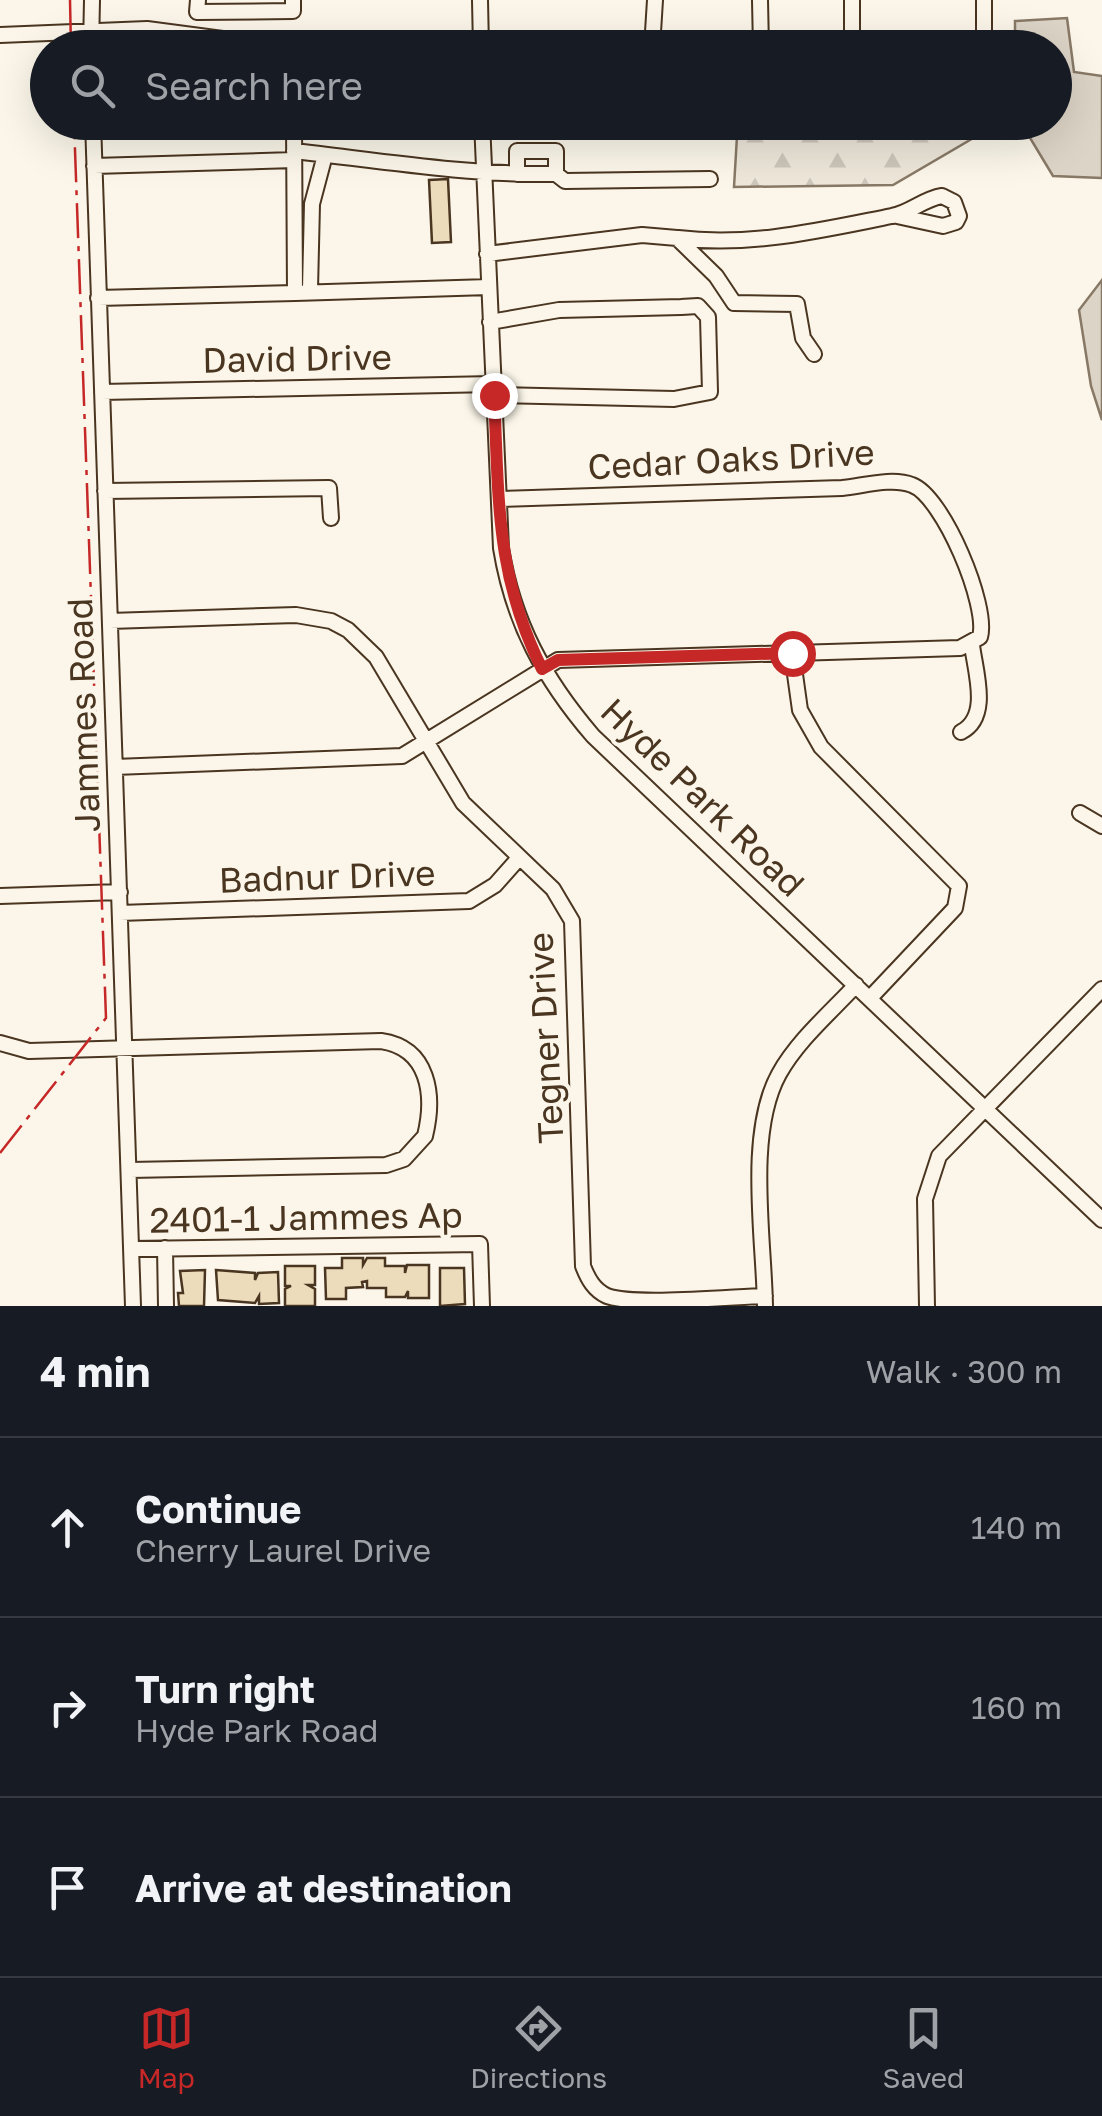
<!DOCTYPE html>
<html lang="en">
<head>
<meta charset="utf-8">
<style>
  body { margin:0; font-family:"Golos Text",sans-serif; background:#242831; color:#f1f3f6 }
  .stop { position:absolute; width:30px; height:30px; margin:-22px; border:8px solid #c62828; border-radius:50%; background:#fff }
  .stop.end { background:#c62828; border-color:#fff; box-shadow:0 2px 10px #0008 }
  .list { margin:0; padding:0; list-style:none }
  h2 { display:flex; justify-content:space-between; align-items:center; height:130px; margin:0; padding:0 40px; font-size:42px }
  h2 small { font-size:32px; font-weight:400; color:#9ea1a6 }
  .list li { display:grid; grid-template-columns:65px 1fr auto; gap:30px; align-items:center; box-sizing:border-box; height:180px; padding:0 40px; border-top:2px solid #363941 }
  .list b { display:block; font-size:38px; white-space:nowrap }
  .list p { margin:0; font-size:32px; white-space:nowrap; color:#9ea1a6 }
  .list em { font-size:32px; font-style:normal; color:#9ea1a6 }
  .icon { flex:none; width:55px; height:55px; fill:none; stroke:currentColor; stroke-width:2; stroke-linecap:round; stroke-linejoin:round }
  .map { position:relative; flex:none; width:1102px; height:1306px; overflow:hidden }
  .search { position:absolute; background:#171b24; box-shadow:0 10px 40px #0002; left:30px; right:30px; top:30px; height:110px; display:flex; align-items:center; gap:25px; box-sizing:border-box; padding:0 35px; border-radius:55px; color:#9ea1a6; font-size:38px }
  .sheet { height:670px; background:#171b24 }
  nav { display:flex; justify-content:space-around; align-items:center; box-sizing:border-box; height:140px; border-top:2px solid #363941; background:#171b24; font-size:28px; color:#9ea1a6 }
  nav a { display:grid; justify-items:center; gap:5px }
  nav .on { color:#c62828 }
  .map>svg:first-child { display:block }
</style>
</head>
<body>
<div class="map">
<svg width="1102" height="1306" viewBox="0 0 1102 1306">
  <defs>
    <pattern id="forest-firs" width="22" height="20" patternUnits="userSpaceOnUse" patternTransform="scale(2.5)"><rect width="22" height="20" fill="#ede6d9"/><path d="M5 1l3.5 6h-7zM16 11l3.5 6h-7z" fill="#cdc6ba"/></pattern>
  </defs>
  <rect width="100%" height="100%" fill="#fbf6e9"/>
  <!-- forest -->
  <path fill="url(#forest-firs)" stroke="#887966" stroke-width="2.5" d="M702 123V122L999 123 893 185 734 187 737 136 702 133Z"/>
  <!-- water -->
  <path fill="#dcd4c6" stroke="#887966" stroke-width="2.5" d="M1067 18 1074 72 1102 76V178L1053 176 1021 123 1054 122V48L1015 47V21Z
    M1102 280V420L1091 386 1079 310Z"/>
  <!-- building -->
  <path fill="#ecdcbc" stroke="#4a3520" stroke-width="2.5" d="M448 179 451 242 432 243 429 180Z
    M342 1258H363V1265L367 1258H385V1266H405V1273L407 1265H429V1298H408V1291L405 1297H386V1288H367V1281L362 1282 363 1287 346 1288V1299H326L325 1268H342Z
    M285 1266H315V1285H308L315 1289V1306H285V1289L291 1286H285Z
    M440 1268H464L465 1304 440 1306Z
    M205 1270 204 1306H179L178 1293H183L180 1271Z
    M216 1270 255 1273V1280L258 1273 278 1272 279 1303 259 1304V1296L255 1303 218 1300Z"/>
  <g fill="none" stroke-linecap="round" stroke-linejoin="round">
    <!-- minor casing -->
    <g stroke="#4a3520" stroke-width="18">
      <path id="minor" d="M198 0 197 12 293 11V0
        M480 0 481 48
        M760 0 761 48
        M852 0V36
        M0 35 147 29 292 48
        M91 48 92 0
        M652 48 655 0
        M984 48V0
        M93 122 133 1306
        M482 122 501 548C513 622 544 679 593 736L1102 1220
        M294 151C382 161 468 175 556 174V151H517V174
        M94 166 294 160
        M556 174 565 181 710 179
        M678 238C751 247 821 230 892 216 910 213 923 199 942 196L954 202 959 216 956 222 943 226 897 216
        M487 254 642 235 677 238 716 276 734 303 797 304 803 338 814 354
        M310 289 312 204 325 155
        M295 293 489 287
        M98 298 295 293 294 122
        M490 322 559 310 681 307 698 306 708 317 710 392 674 399 494 395
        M102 392 493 384
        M105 491 329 488 331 518
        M110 621 296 615 331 621 348 630 376 657 463 803 553 889 572 921 583 1266C588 1279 594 1290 607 1296 634 1306 731 1297 765 1296
        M792 653 800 710 821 747 959 886 955 908 870 998
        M961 732C991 717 975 671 972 645
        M115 767 402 756 558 660 960 648 980 637C989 606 943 496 912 485 892 477 863 486 842 488L499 499
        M1080 813 1102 826
        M0 896 120 892
        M120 913 469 901 495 885 519 858
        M0 1043 29 1051 381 1041C429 1048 435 1095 425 1136L404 1159 386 1165 130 1170
        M165 1248 166 1306
        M132 1249 480 1244 482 1306
        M765 1306C764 1238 746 1134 779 1074 798 1040 830 1013 856 985
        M927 1306 925 1199 939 1156 1102 989"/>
    </g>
    <!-- minor -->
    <use href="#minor" stroke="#fbf6e9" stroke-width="14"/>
    <!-- power -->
    <path stroke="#c62828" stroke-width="2.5" stroke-dasharray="35 8 5 8" stroke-linecap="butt" d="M70 0 71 48
      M0 1153 106 1018 74 122"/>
  </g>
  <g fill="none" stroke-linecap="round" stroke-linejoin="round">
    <!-- route -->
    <path stroke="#c62828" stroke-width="12" d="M494 395C499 498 495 574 542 669L558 660 792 653"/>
  </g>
  <g text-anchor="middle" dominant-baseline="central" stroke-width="8" stroke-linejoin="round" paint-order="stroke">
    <!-- street labels -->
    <g font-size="35" fill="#4a3520" stroke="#fbf6e9">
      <text transform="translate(297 358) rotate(-1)">David Drive</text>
      <text transform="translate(731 459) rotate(-3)">Cedar Oaks Drive</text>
      <text transform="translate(83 715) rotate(-92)">Jammes Road</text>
      <text transform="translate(703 797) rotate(44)">Hyde Park Road</text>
      <text transform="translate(327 876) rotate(-2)">Badnur Drive</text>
      <text transform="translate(545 1038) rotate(-93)">Tegner Drive</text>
      <text transform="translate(306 1217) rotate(-1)">2401-1 Jammes Ap</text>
    </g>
  </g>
</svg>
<div class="stop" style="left:792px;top:653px"></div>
<div class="stop end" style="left:494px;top:395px"></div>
<div class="search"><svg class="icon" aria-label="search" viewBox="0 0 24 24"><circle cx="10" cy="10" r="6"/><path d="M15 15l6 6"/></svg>Search here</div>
</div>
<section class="sheet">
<h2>4 min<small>Walk · 300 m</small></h2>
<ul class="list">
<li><svg class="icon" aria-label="ahead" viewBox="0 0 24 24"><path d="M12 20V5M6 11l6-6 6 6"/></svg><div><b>Continue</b><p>Cherry Laurel Drive</p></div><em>140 m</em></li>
<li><svg class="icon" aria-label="right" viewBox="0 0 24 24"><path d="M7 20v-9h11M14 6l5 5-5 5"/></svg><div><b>Turn right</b><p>Hyde Park Road</p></div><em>160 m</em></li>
<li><svg class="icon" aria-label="arrive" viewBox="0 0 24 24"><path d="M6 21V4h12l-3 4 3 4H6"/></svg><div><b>Arrive at destination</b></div></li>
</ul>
</section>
<nav>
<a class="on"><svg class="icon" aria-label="map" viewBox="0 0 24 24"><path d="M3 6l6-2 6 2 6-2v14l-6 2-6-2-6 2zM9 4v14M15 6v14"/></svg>Map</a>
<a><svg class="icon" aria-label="directions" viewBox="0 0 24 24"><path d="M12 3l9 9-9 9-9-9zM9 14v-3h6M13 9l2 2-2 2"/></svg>Directions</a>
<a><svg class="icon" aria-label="saved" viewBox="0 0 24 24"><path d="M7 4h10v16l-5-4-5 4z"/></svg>Saved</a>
</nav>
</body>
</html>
